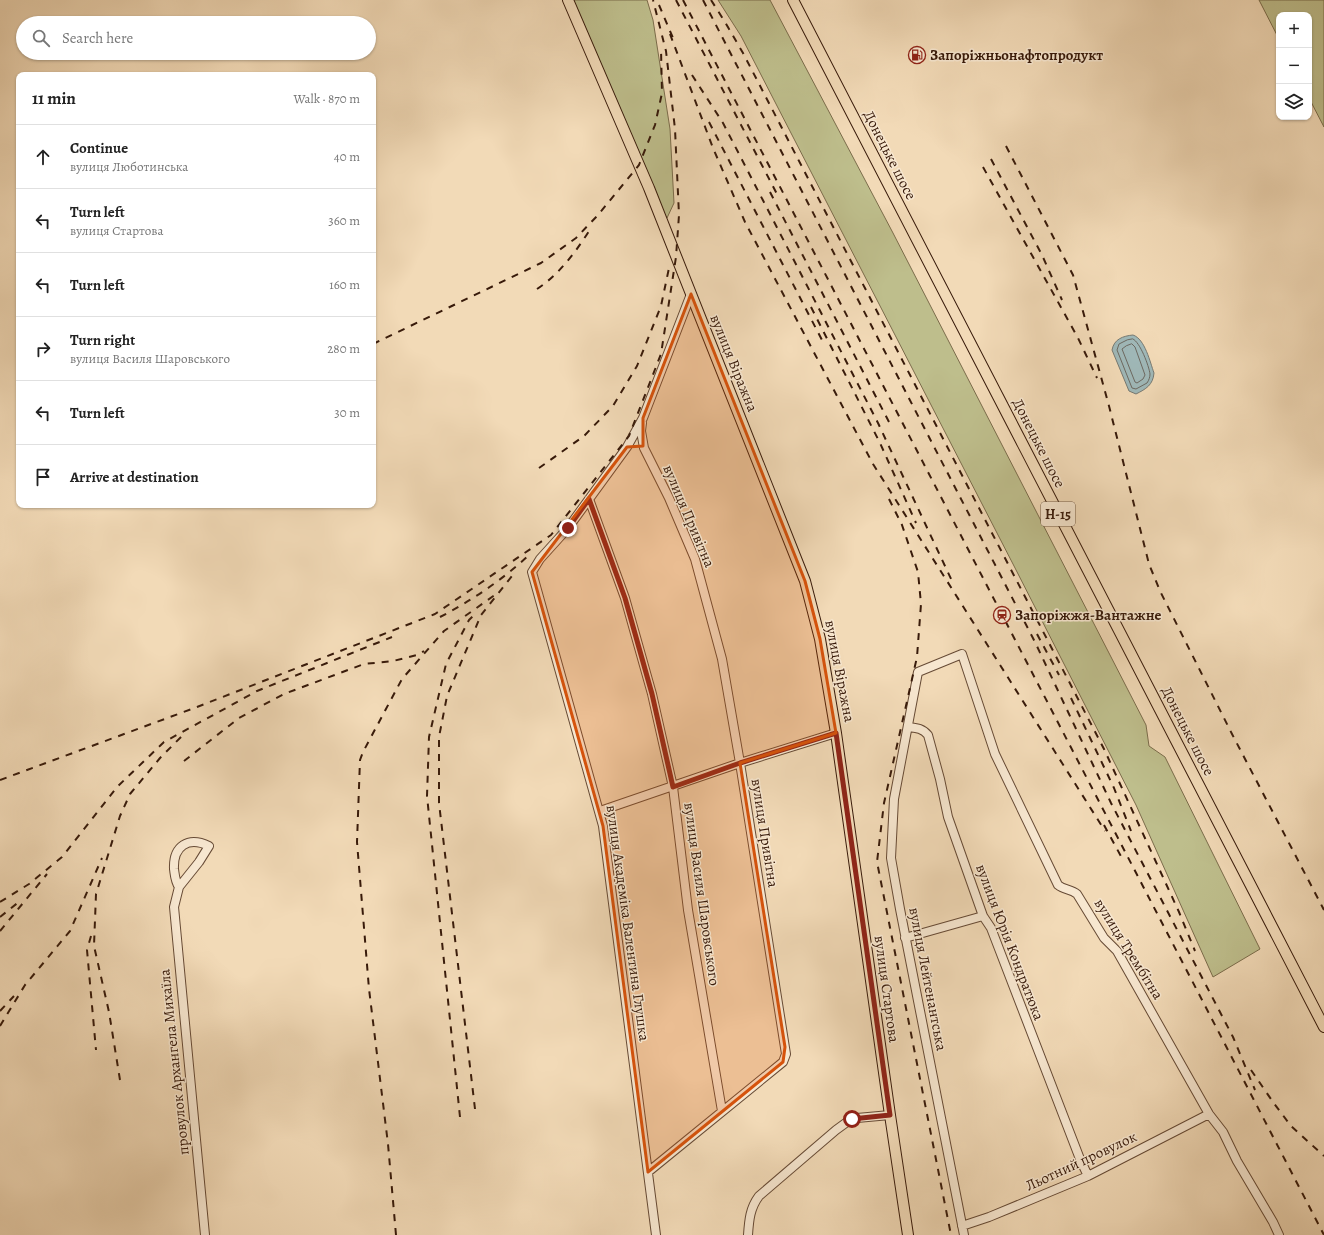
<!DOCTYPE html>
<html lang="en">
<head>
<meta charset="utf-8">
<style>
  body { margin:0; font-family:Alegreya,serif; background:#f2f2f2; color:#222 }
  .controls { position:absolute; right:12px; top:12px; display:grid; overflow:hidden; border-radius:8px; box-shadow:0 1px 3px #0004 }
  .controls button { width:36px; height:36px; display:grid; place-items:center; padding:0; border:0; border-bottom:1px solid #e0e0e0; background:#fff; color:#222; font:20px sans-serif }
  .stop { position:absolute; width:12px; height:12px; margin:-9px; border:3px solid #8f2418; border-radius:50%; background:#fff }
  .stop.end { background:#8f2418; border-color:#fff; box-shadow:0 1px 4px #0008 }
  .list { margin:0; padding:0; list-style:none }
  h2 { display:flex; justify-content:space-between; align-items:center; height:52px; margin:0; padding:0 16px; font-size:17px }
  h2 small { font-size:13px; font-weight:400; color:#767676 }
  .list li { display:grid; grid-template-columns:26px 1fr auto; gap:12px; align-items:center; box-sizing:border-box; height:64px; padding:0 16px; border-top:1px solid #e0e0e0 }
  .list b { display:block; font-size:15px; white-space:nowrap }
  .list p { margin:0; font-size:13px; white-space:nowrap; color:#767676 }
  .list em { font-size:13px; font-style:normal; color:#767676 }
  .icon { flex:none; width:22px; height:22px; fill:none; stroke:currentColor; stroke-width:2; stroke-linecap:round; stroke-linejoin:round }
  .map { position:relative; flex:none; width:1324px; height:1235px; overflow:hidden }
  .search { position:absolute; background:#fff; box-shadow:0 1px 3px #0004; left:16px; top:16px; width:360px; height:44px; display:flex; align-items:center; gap:10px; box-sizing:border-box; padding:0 14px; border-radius:22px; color:#767676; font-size:15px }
  .panel { position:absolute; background:#fff; box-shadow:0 1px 3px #0004; left:16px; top:72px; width:360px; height:436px; border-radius:8px }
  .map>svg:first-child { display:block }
</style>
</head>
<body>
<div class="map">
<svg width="1324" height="1235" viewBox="0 0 1324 1235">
  <rect width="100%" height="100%" fill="#f2dab7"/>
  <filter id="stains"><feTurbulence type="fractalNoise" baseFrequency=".005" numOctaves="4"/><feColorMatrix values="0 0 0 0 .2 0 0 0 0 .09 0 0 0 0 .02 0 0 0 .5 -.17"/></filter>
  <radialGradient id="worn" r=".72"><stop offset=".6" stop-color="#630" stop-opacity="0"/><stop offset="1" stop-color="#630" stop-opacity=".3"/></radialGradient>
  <!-- green -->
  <path fill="#bebe8c" stroke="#7b6c4b" d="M568 0H647L653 20 670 129 674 203 667 218 649 188Z
    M718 0H770L893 233 1146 725 1149 746 1165 757 1260 949 1213 977 1136 805 1014 566 741 36Z
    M1259 0H1324V127L1309 98V15H1279V39Z"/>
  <!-- water -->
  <path fill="#9fb8b8" stroke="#767972" d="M1133 335C1145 339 1150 362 1154 373 1153 385 1146 389 1136 394L1129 391 1112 350C1114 339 1123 336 1133 335Z"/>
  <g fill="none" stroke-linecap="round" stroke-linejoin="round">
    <!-- shore -->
    <path stroke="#6c6961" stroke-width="1" d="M1133 339C1140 342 1149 366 1150 374 1150 377 1149 380 1147 383L1136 389 1132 388 1117 350 1119 344 1127 340Z
      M1132 344 1135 347 1145 375 1143 379 1137 383 1135 382 1122 349 1126 346Z"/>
    <!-- minor casing -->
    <g stroke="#664a35" stroke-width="10">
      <path id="minor" d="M642 423 641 431 644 448 669 498 695 559 722 659 740 763 786 1054 783 1062 648 1172
        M589 499 625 598 652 694 673 787 688 910 722 1111
        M908 727C916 728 922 728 928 735L940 779 948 817 983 916 991 928 1080 1159 1088 1176
        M600 811 740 763 836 733
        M179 887C175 881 175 876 174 869 173 846 188 836 209 846L199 862 179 887 174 907 205 1235
        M905 938 983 916
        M962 1226 989 1217 1088 1176 1209 1114
        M656 1235 603 826 532 572 540 559 568 528 627 447 643 418 691 294
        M748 1235C749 1220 750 1208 759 1196L836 1130 847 1122 857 1118 890 1115
        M964 1235 900 909 891 858 894 799 918 672 962 654 995 754 1058 885C1064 890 1071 889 1077 894L1104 938 1117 951 1209 1114 1223 1132 1237 1161 1273 1222 1279 1235"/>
    </g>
    <!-- major casing -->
    <g stroke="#381a0a" stroke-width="12">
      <path id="major" d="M568 0 649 188 805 581 820 639 836 733 890 1115 908 1235
        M793 0 1324 1027"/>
    </g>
    <!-- minor -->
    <use href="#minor" stroke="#f7e7d0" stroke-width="8"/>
    <!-- major -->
    <use href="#major" stroke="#f2dab7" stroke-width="10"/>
    <!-- rail -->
    <path stroke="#381a0a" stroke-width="2" stroke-dasharray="7 7" stroke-linecap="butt" d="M676 0 778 196
      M683 0 1324 1235
      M703 0 1035 642 1111 803 1233 1037 1255 1090
      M711 0 725 22 743 53 1104 749 1179 912 1195 951
      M659 5 673 38
      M670 34 713 148 745 222 873 464 1105 831
      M692 75 723 123 878 423 952 581
      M709 122 823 342
      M1006 146 1073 275 1109 406 1149 564 1160 591 1232 734 1324 910
      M991 159 1042 255 1062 300
      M983 167 1078 338 1097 378
      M770 192 889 422
      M537 289C560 274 577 250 591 228
      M811 307 880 443 916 523
      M373 344 541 263 576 238 598 215 639 165 655 125 662 93 661 49
      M539 468 584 436 613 406 637 366 661 306 669 268
      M889 499 902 525 918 572 921 604 917 657 884 803 877 862 951 1235
      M440 617C471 601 502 580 528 556
      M1037 634 1059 675
      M1071 698 1114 788 1131 831
      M184 761 239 718 284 694 364 664 393 661 417 655 424 651
      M0 780 197 707 435 614 551 535 629 436 661 354 676 257 679 215 675 129 666 51 653 0
      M1104 825 1123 860
      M0 902 29 884 62 857 117 787 164 742 257 691 392 637
      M0 917 20 901
      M0 931 47 874
      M91 936 87 950 96 1050
      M0 1011 14 996
      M0 1026 25 985 70 931 102 858
      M1251 1070 1273 1102 1291 1126 1324 1156
      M120 1080 109 1012 94 946 96 894 120 816 130 794 160 758 183 735
      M475 1109 439 803V737L447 696 481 615 516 571
      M460 1117 427 796 429 737 446 664 469 620 476 613
      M396 1235 388 1144 369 989 357 842 360 760 363 752 402 679 444 631 499 592"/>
  </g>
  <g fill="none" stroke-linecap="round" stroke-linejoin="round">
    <!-- route -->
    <path stroke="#8f2418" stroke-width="5" d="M568 528 589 499 625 598 652 694 673 787 740 763 836 733 890 1115 852 1119"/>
  </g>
  <!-- marked area -->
  <path fill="#d6530c" fill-opacity="0.2" stroke="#d6530c" stroke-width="3" stroke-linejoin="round" d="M691 294 805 581 820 639 836 733 740 763 785 1047 783 1062 648 1172 603 826 532 572 627 447 643 446V418Z"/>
  <!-- icons -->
  <defs>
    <g id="fuel-ring" transform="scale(0.9)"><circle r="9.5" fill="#f7e7d0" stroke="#8f2418" stroke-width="1.5"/><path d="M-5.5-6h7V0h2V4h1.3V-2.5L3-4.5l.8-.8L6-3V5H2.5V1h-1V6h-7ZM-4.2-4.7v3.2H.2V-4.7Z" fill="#8f2418"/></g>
    <g id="station-ring" transform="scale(0.9)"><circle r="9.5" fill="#f7e7d0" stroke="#8f2418" stroke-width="1.5"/><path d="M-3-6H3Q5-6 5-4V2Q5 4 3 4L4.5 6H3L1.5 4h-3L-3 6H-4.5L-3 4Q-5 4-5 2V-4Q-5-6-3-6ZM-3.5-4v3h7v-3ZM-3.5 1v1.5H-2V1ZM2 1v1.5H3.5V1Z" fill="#8f2418"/></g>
  </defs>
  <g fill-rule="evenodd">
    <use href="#fuel-ring" x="917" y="55"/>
    <use href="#station-ring" x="1002" y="615"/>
  </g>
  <g text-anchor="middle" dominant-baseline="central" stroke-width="3" stroke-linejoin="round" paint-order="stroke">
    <!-- shield labels -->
    <rect fill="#f7e7d0" stroke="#715845" stroke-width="1" x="1041" y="502" width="34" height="24" rx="3"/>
    <g font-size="14" font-weight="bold" fill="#381a0a">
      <text x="1058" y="514">Н-15</text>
    </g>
    <!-- poi labels -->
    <g font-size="15" font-weight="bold" fill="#381a0a" stroke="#f7e7d0" text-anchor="start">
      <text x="930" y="55">Запоріжньонафтопродукт</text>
      <text x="1015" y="615">Запоріжжя-Вантажне</text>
    </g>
    <!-- street labels -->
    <g font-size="15" fill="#381a0a" stroke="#f7e7d0">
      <text transform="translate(890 155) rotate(63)">Донецьке шосе</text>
      <text transform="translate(734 363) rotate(68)">вулиця Віражна</text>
      <text transform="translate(1039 443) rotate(63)">Донецьке шосе</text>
      <text transform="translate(689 516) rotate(67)">вулиця Привітна</text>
      <text transform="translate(840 671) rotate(79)">вулиця Віражна</text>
      <text transform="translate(1188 731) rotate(63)">Донецьке шосе</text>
      <text transform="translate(765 833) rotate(81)">вулиця Привітна</text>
      <text transform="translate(702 894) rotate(82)">вулиця Василя Шаровського</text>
      <text transform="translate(628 923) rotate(82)">вулиця Академіка Валентина Глушка</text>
      <text transform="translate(1010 942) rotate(69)">вулиця Юрія Кондратюка</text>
      <text transform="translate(1129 949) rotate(58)">вулиця Трембітна</text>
      <text transform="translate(928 979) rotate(79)">вулиця Лейтенантська</text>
      <text transform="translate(887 989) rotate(82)">вулиця Стартова</text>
      <text transform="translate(174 1062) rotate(-96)">провулок Архангела Михаїла</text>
      <text transform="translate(1081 1161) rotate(-25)">Льотний провулок</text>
    </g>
  </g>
  <rect width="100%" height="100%" filter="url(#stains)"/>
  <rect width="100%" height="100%" fill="url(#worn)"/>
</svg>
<div class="controls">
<button>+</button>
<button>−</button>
<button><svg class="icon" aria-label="layers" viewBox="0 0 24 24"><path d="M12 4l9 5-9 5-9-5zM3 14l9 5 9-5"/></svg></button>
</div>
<div class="stop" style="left:852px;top:1119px"></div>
<div class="stop end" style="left:568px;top:528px"></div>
<div class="search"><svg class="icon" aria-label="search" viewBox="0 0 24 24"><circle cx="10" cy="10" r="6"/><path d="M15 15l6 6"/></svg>Search here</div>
<section class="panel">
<h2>11 min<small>Walk · 870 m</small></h2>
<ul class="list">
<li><svg class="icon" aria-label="ahead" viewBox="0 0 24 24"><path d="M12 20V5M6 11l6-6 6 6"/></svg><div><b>Continue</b><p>вулиця Люботинська</p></div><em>40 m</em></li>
<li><svg class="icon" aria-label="left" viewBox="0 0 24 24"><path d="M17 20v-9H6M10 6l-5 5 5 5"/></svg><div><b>Turn left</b><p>вулиця Стартова</p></div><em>360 m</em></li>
<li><svg class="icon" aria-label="left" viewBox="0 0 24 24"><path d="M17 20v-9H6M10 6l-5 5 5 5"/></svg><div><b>Turn left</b></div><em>160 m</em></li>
<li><svg class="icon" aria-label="right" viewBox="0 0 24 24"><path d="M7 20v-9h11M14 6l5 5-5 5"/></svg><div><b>Turn right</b><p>вулиця Василя Шаровського</p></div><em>280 m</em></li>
<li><svg class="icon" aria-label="left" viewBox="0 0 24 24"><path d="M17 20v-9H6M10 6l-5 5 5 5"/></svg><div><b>Turn left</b></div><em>30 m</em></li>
<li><svg class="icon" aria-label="arrive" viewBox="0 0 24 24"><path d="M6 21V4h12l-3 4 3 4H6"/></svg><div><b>Arrive at destination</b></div></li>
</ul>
</section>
</div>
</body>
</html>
